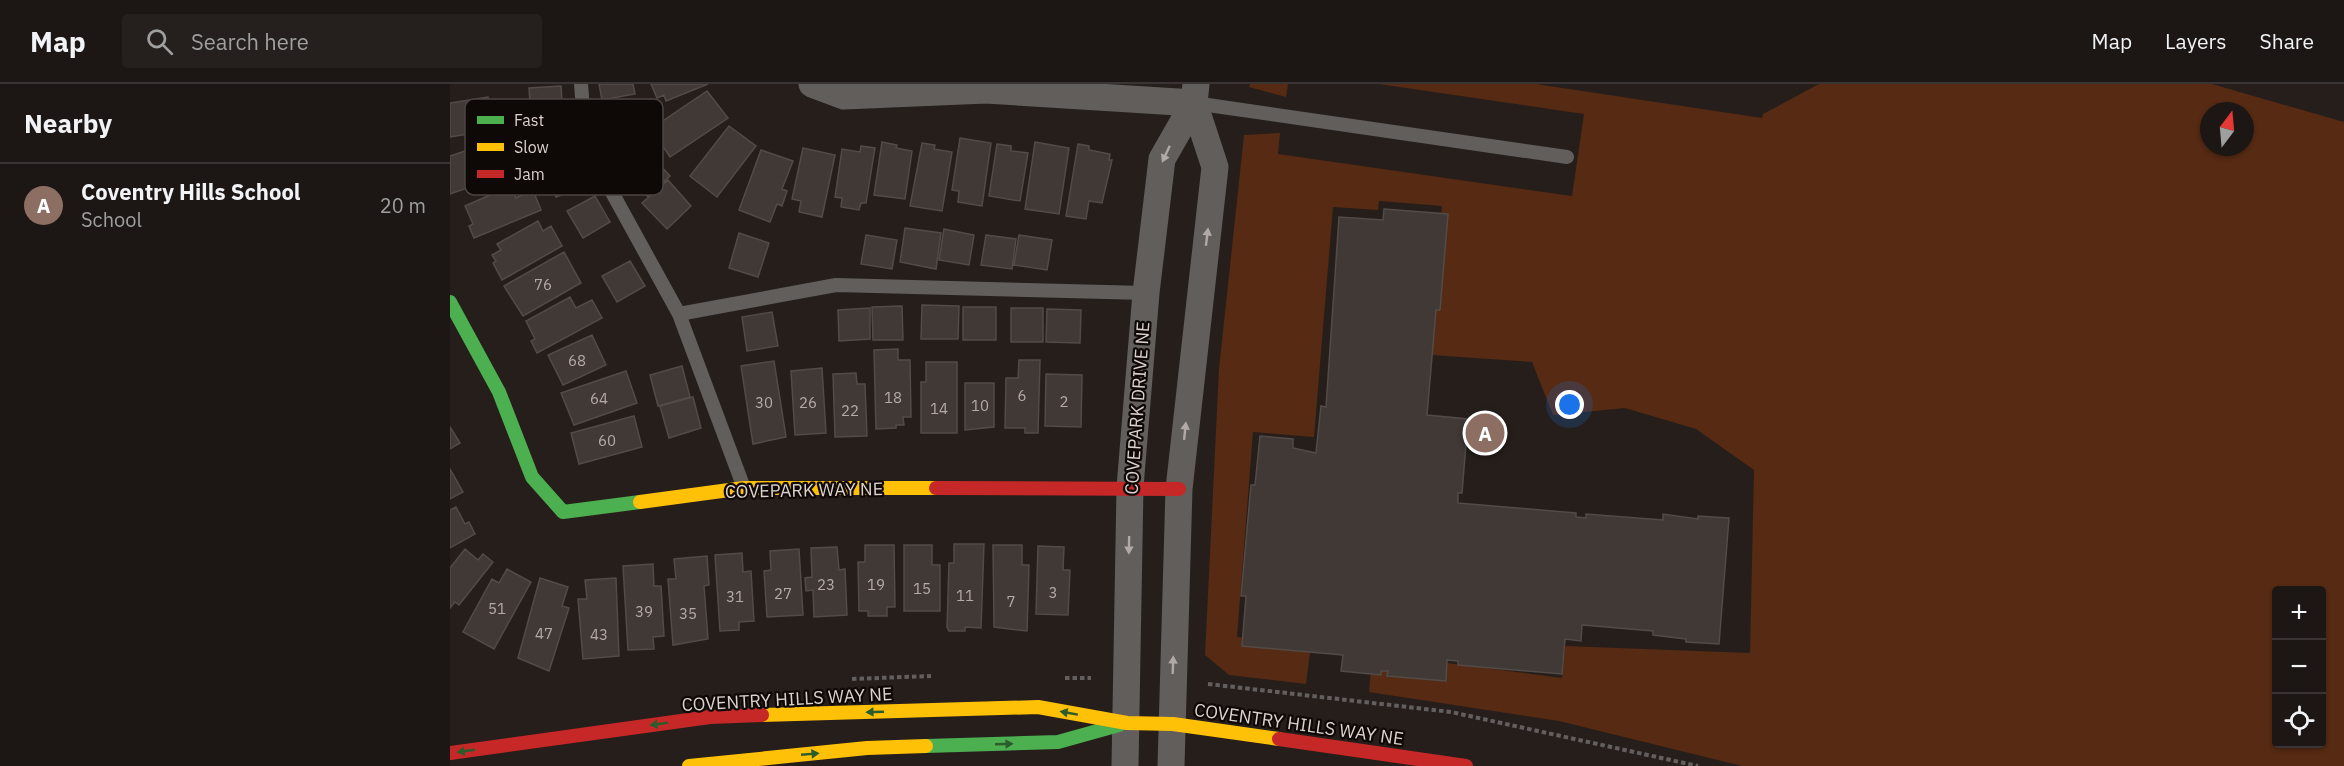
<!DOCTYPE html>
<html lang="en">
<head>
<meta charset="utf-8">
<style>
  body { margin:0; font-family:"IBM Plex Sans",sans-serif; background:#251f1d; color:#f1f3f6 }
  .controls { position:absolute; right:18px; bottom:18px; display:grid; overflow:hidden; border-radius:6px; box-shadow:0 2px 4px #0004 }
  .controls button { width:54px; height:54px; display:grid; place-items:center; padding:0; border:0; border-bottom:2px solid #3a3534; background:#1c1614; color:#f1f3f6; font:30px sans-serif }
  .compass { position:absolute; left:1750px; top:18px; width:54px; height:54px; border-radius:50%; background:#1c1614; box-shadow:0 2px 4px #0004; rotate:16deg }
  .you { position:absolute; left:1120px; top:321px; width:21px; height:21px; margin:-15px; border:4px solid #fff; border-radius:50%; background:#1a73e8; box-shadow:0 0 0 9px #1a73e833 }
  .badge { display:grid; place-items:center; width:39px; height:39px; border-radius:50%; background:#9c928e; color:#fff; font-size:20px; font-weight:700 }
  .pin { position:absolute; translate:-50% -50%; border:3px solid #fff; box-shadow:0 2px 6px #0006 }
  .list { margin:0; padding:0; list-style:none }
  h2 { display:flex; justify-content:space-between; align-items:center; height:78px; margin:0; padding:0 24px; font-size:26px }
  h2 small { font-size:20px; font-weight:400; color:#a09fa0 }
  .list li { display:grid; grid-template-columns:39px 1fr auto; gap:18px; align-items:center; box-sizing:border-box; height:84px; padding:0 24px; border-top:2px solid #3a3534 }
  .list b { display:block; font-size:22px; white-space:nowrap }
  .list p { margin:0; font-size:20px; white-space:nowrap; color:#a09fa0 }
  .list em { font-size:20px; font-style:normal; color:#a09fa0 }
  .icon { flex:none; width:33px; height:33px; fill:none; stroke:currentColor; stroke-width:2; stroke-linecap:round; stroke-linejoin:round }
  .map { position:relative; flex:none; width:1894px; height:682px; overflow:hidden }
  header { display:flex; align-items:center; gap:36px; box-sizing:border-box; height:84px; padding:0 30px; background:#1c1614; border-bottom:2px solid #3a3534 }
  header strong { font-size:28px }
  nav { display:flex; gap:33px; margin-inline-start:auto; font-size:21px }
  .search { width:420px; height:54px; background:#251f1d; display:flex; align-items:center; gap:15px; box-sizing:border-box; padding:0 21px; border-radius:6px; color:#a09fa0; font-size:22px }
  main { display:flex }
  aside { flex:1; background:#1c1614 }
  .map>svg:first-child { display:block }
</style>
</head>
<body>
<header>
<strong>Map</strong>
<div class="search"><svg class="icon" aria-label="search" viewBox="0 0 24 24"><circle cx="10" cy="10" r="6"/><path d="M15 15l6 6"/></svg>Search here</div>
<nav><a>Map</a><a>Layers</a><a>Share</a></nav>
</header>
<main>
<aside>
<h2>Nearby<small></small></h2>
<ul class="list">
<li><span class="badge" style="background:#8d6e63">A</span><div><b>Coventry Hills School</b><p>School</p></div><em>20 m</em></li>
</ul>
</aside>
<div class="map">
<svg width="1894" height="682" viewBox="0 0 1894 682">
  <rect width="100%" height="100%" fill="#261e1a"/>
  <!-- green -->
  <path fill="#562a13" fill-rule="evenodd" d="M800 0H838L836 13 799 3Z
    M929 0H1086L1312 34 1313 30 1369 0H1762L1894 38V682H1292L1109 637 919 608 921 585 996 591 997 579 1112 594 1115 562 1300 569 1304 386 1246 345 1175 324 1103 331 1082 278 981 271 992 122 929 117 928 126 883 123 864 353 803 348 787 553 861 560 856 600 779 591 755 571 769 285 794 51 830 49 828 70 1122 112 1134 30ZM1759 27H1795V63H1759ZM1826 506H1872V660H1826Z"/>
  <!-- building -->
  <path fill="#403936" stroke="#524b47" stroke-width="1.5" d="M149 0H183L185 10 152 16Z
    M201 0H258L216 17 214 11 207 14Z
    M111 2 113 34 81 36 79 4Z
    M257 7 278 34 220 73 201 45Z
    M38 13 41 34 23 37 25 49 0 53V19Z
    M279 42 306 62 267 113 240 92Z
    M510 54 541 59 532 122 508 118 509 107 502 106Z
    M42 58 54 91 0 110V72Z
    M432 58 447 61 446 64 462 67 455 115 424 111Z
    M585 58 619 64 609 130 575 125Z
    M472 59 485 61 484 65 502 68 492 127 460 122Z
    M547 60 561 62V67L578 69 570 117 539 112Z
    M628 60 639 62V66L660 70 659 76H662L652 119 639 117 636 135 616 132Z
    M411 62 425 64 416 119H411L409 126 391 123 392 114 385 113 392 65 410 68Z
    M353 64 385 71 372 133 349 128 351 117 342 115Z
    M311 66 343 77 332 105 337 107 332 122 327 120 320 138 289 126Z
    M199 69 220 92 198 113 177 90Z
    M125 73 136 101 106 113 95 84Z
    M218 96 241 122 217 145 192 119Z
    M61 102 66 114 83 106 91 126 24 154 19 142 23 140 15 122Z
    M145 112 160 138 133 154 117 127Z
    M934 125 998 130 990 226H986L977 331 1018 335 1012 409H1008V419L1126 429V433L1136 434V430L1213 436V430L1248 435V432L1279 434 1269 560 1236 558V555L1203 551V547L1132 541 1131 557 1115 555 1112 590 1008 581V577L997 576 996 597 937 592 938 587H931V591L891 587 893 571 792 562 796 512H791L801 401H805L810 352 843 355V364L866 369 871 322 876 323 889 133 933 136Z
    M88 137 93 147 101 142 112 162 52 196 43 179 46 177 42 171 51 166 47 160Z
    M455 144 491 149 486 185 450 178Z
    M494 145 524 151 519 181 489 176Z
    M289 149 319 159 308 193 279 184Z
    M416 151 447 156 442 185 411 180Z
    M536 151 566 155 562 185 531 181Z
    M569 151 602 156 597 186 564 181Z
    M114 168 131 199 73 232 54 202Z
    M180 177 195 202 167 218 152 192Z
    M120 213 126 224 142 216 152 234 87 269 81 257 85 255 76 237Z
    M472 221 509 222 508 255H471Z
    M452 222 453 256H423L422 223Z
    M513 223H546V256H513Z
    M420 224V255L389 257 388 226Z
    M561 224H593V258H561Z
    M597 225 631 226 630 259 596 258Z
    M322 228 328 262 297 267 292 233Z
    M142 251 156 281 113 301 98 271Z
    M448 265V276H460L461 333H453L454 341H446V344L426 345 424 266Z
    M569 276H590L588 349H575V344H555L556 294H568Z
    M324 277 336 353 303 360 291 282Z
    M476 278H507V349H471V298H476Z
    M232 282 240 313 208 322 200 291Z
    M372 284 376 349 345 351 341 287Z
    M176 287 187 319 124 341 111 309Z
    M406 289 407 300H415L417 352 385 353 383 290Z
    M596 290 632 291 631 343 595 342Z
    M515 299H544V343L515 346Z
    M243 313 251 344 219 354 210 322Z
    M184 332 192 363 129 380 121 349Z
    M0 343 10 359 0 365Z
    M0 385 13 408 0 415Z
    M6 423 15 440 19 438 25 450 0 464V426Z
    M504 460H534L531 544 515 543V547H499L497 543 499 479H504Z
    M415 461H444L445 523H437V532H418V527H409L408 478H415Z
    M454 461H482V481H490V527H454Z
    M543 461H572V481H579L577 547 544 543Z
    M588 462 614 463 613 486H620L618 531 586 530Z
    M387 463 389 486 395 485 397 531 364 533 363 506 356 507 355 494 362 493 361 464Z
    M15 465 28 476 33 470 43 478 9 521 5 518 0 524V484Z
    M349 465 353 531 317 533 314 487 321 486 320 467Z
    M292 469 293 488 301 487 304 537 289 538V546L270 547 265 471Z
    M257 472 259 501 254 502 258 555 223 561 218 495H226L224 475Z
    M203 480 204 502H211L214 552 203 553 204 565 178 566 173 482Z
    M57 485 81 498 44 565 13 548 42 495 49 499Z
    M90 494 118 503 112 522 119 524 99 587 68 574Z
    M166 494 169 572 133 575 128 515H137L135 496Z"/>
  <g fill="none" stroke-linecap="round" stroke-linejoin="round">
    <!-- path -->
    <path stroke="#635f5e" stroke-width="4" stroke-dasharray="4.5 3" stroke-linecap="butt" d="M615 594H641
      M402 595 481 592
      M758 600 1001 628 1248 682"/>
    <!-- lane -->
    <path stroke="#615e5c" stroke-width="14" d="M131 0 133 25 153 92 229 230 294 404
      M744 19 1117 73
      M229 230 386 201 696 209"/>
    <!-- street -->
    <path stroke="#615e5c" stroke-width="27" d="M362 0 394 12 536 6 744 19
      M675 682 680 403 696 209 712 75 744 19
      M721 682 729 405 765 83 744 19 746 0"/>
    <!-- fast -->
    <path stroke="#4caf50" stroke-width="14" d="M0 218 49 308 82 393 113 428 190 418
      M476 662 608 658 669 641"/>
    <!-- slow -->
    <path stroke="#ffc107" stroke-width="14" d="M190 418 294 404H486
      M312 631 588 623 677 639 723 640 829 655
      M239 682 417 664 476 662"/>
    <!-- jam -->
    <path stroke="#c62828" stroke-width="14" d="M486 404 729 405
      M829 655 1016 682
      M0 669 260 633 312 631"/>
  </g>
  <!-- one-way arrows -->
  <defs><path id="oneway-solid" d="M-6-.8H1V-3.2L6.5 0L1 3.2V.8H-6Z" transform="scale(1.5)"/></defs>
  <g fill="#b0a9a5">
    <use href="#oneway-solid" transform="translate(716 70) rotate(115)"/>
    <use href="#oneway-solid" transform="translate(757 153) rotate(-83)"/>
    <use href="#oneway-solid" transform="translate(735 347) rotate(-84)"/>
    <use href="#oneway-solid" transform="translate(679 461) rotate(91)"/>
    <use href="#oneway-solid" transform="translate(723 581) rotate(-88)"/>
  </g>
  <g fill="#2d5c2b">
    <use href="#oneway-solid" transform="translate(425 628) rotate(178)"/>
    <use href="#oneway-solid" transform="translate(619 629) rotate(-170)"/>
    <use href="#oneway-solid" transform="translate(209 640) rotate(172)"/>
    <use href="#oneway-solid" transform="translate(554 660) rotate(-2)"/>
    <use href="#oneway-solid" transform="translate(16 667) rotate(172)"/>
    <use href="#oneway-solid" transform="translate(360 670) rotate(-5)"/>
  </g>
  <g text-anchor="middle" dominant-baseline="central" stroke-width="4.5" stroke-linejoin="round" paint-order="stroke">
    <!-- number labels -->
    <g font-size="15" fill="#b4aba7">
      <text x="93" y="200">76</text>
      <text x="127" y="276">68</text>
      <text x="572" y="311">6</text>
      <text x="443" y="313">18</text>
      <text x="149" y="314">64</text>
      <text x="614" y="317">2</text>
      <text x="314" y="318">30</text>
      <text x="358" y="318">26</text>
      <text x="530" y="321">10</text>
      <text x="489" y="324">14</text>
      <text x="400" y="326">22</text>
      <text x="157" y="356">60</text>
      <text x="376" y="500">23</text>
      <text x="426" y="500">19</text>
      <text x="472" y="504">15</text>
      <text x="603" y="508">3</text>
      <text x="333" y="509">27</text>
      <text x="515" y="511">11</text>
      <text x="285" y="512">31</text>
      <text x="561" y="517">7</text>
      <text x="47" y="524">51</text>
      <text x="194" y="527">39</text>
      <text x="238" y="529">35</text>
      <text x="94" y="549">47</text>
      <text x="149" y="550">43</text>
    </g>
    <!-- street labels -->
    <g font-size="18" fill="#dbd1cd" stroke="#0e0806">
      <text transform="translate(687 324) rotate(-86)">COVEPARK DRIVE NE</text>
      <text transform="translate(354 406) rotate(-1)">COVEPARK WAY NE</text>
      <text transform="translate(337 615) rotate(-3)">COVENTRY HILLS WAY NE</text>
      <text transform="translate(849 640) rotate(8)">COVENTRY HILLS WAY NE</text>
    </g>
  </g>
  <!-- legend -->
  <rect x="15" y="15" width="198" height="96" rx="9" fill="#0e0806" stroke="#4c4442" stroke-width="1.5"/>
  <rect x="27" y="32" width="27" height="8" fill="#4caf50"/>
  <rect x="27" y="59" width="27" height="8" fill="#ffc107"/>
  <rect x="27" y="86" width="27" height="8" fill="#c62828"/>
  <g font-size="16" fill="#dbd1cd">
    <text x="64" y="42">Fast</text>
    <text x="64" y="69">Slow</text>
    <text x="64" y="96">Jam</text>
  </g>
</svg>
<div class="controls">
<button>+</button>
<button>−</button>
<button><svg class="icon" aria-label="locate" viewBox="0 0 24 24"><circle cx="12" cy="12" r="6"/><path d="M12 2v4M12 18v4M2 12h4M18 12h4"/></svg></button>
</div>
<svg class="compass" viewBox="-18 -18 36 36"><path d="M0-13l5 13h-10z" fill="#e53935"/><path d="M0 13l5-13h-10z" fill="#a09fa0"/></svg>
<div class="you"></div>
<div class="pin badge" style="left:1035px;top:349px;background:#8d6e63">A</div>
</div>
</main>
</body>
</html>
